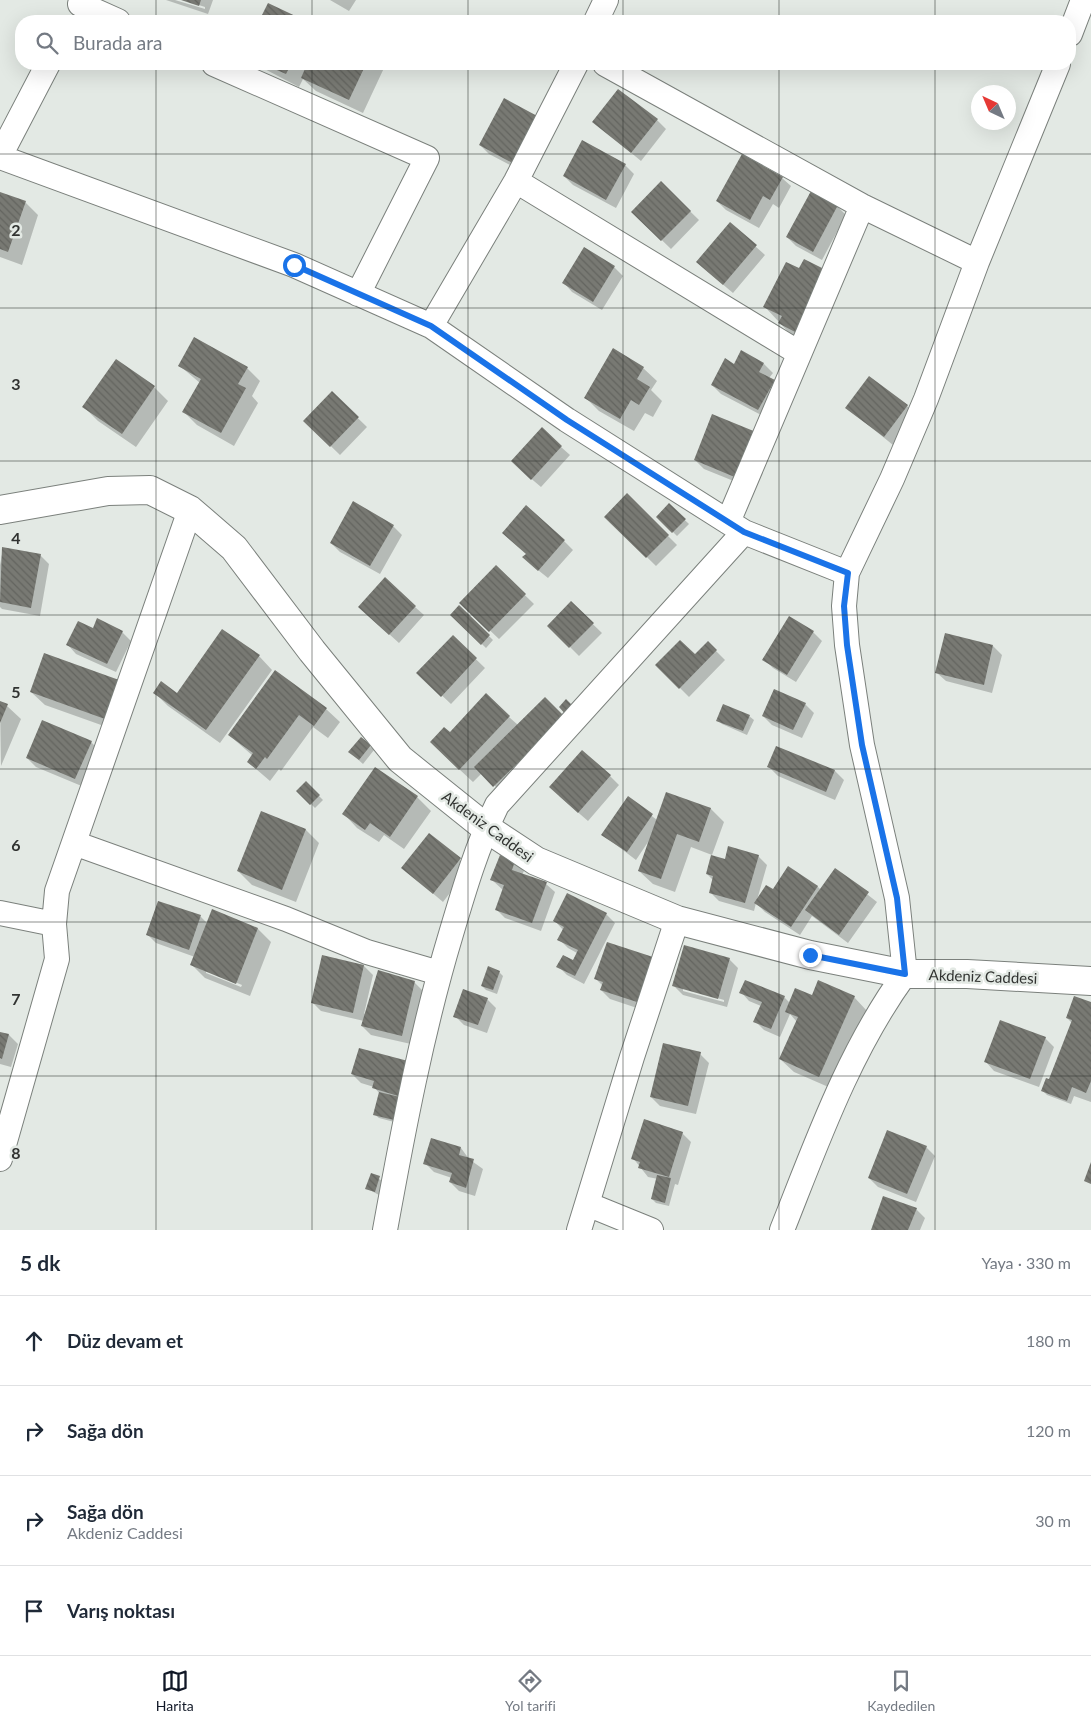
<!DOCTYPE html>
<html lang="tr">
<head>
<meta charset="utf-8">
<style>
  body { margin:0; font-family:Lato,sans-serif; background:#f2f2f3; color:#1f2937 }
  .compass { position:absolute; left:971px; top:85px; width:45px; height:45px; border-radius:50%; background:#fff; box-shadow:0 5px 20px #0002; rotate:316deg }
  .stop { position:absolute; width:15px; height:15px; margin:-11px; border:4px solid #1a73e8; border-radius:50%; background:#fff }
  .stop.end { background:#1a73e8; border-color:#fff; box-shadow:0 1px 5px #0008 }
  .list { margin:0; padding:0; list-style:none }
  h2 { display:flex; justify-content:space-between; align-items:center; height:65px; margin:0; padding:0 20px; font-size:21px }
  h2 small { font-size:16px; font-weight:400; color:#747a83 }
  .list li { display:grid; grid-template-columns:32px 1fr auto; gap:15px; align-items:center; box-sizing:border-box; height:90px; padding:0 20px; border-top:1px solid #e0e1e3 }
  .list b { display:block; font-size:19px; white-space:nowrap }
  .list p { margin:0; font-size:16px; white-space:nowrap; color:#747a83 }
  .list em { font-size:16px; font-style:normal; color:#747a83 }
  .icon { flex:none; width:28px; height:28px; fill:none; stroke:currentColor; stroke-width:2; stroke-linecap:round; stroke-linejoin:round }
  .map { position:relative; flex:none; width:1091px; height:1230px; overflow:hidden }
  .search { position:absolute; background:#fff; box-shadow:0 5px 20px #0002; left:15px; right:15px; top:15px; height:55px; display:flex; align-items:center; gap:12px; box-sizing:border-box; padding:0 18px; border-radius:20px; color:#747a83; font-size:19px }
  .sheet { height:425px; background:#fff }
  nav { display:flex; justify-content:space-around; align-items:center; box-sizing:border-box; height:70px; border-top:1px solid #e0e1e3; background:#fff; font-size:14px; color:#747a83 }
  nav a { display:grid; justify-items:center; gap:2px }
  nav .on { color:#111827 }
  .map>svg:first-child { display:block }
</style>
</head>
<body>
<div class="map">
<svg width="1091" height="1230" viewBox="0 0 1091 1230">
  <defs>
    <pattern id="building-back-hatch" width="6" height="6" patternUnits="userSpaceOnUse" patternTransform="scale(1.25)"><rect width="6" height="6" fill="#787973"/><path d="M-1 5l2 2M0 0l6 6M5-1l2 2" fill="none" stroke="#63645f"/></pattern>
  </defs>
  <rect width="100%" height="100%" fill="#e3e9e4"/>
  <!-- shadow -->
  <path fill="#0003" fill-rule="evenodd" d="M166 0H175L205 9V7L183 0H213L208 14Z
    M330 0H356L349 11Z
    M255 64H379L384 68 363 113 316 91 303 79 299 87Z
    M505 100 527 174 489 154 480 145Z
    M657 120 666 129 641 161 594 122Z
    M583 142 625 165 634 174 616 208 573 185 564 176Z
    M782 178 791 186 779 208 773 204 759 228 726 210 717 201Z
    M661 183 699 220 671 249 633 212Z
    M0 193 25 202 38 215 22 265 0 257Z
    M837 206 846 215 822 260 796 246 787 237Z
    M730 224 765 255 733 293 707 271Z
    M614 267 623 276 602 310 572 292 564 283Z
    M800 270 828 272 841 286 811 345 793 337 765 307Z
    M742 352 764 364 773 373 769 378 783 390 767 418 721 394 712 385 735 365Z
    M116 361 154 387 168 401 136 447 98 421 84 407Z
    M180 366 247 368 260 381 252 396 258 403 234 446 197 425 184 412 200 383Z
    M643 368 657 381 651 390 662 401 653 417 645 413 634 431 599 411 585 397Z
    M332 393 367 427 340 455 305 421Z
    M907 406 916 415 893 445 847 408Z
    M756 433 746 486 704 469 695 460Z
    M561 447 570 455 541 487 521 470Z
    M627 495 677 545 656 566 606 517Z
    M669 505 689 524 677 536 658 517Z
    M393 526 402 535 380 574 340 552 331 543Z
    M564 541 573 550 548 578 533 566Z
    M3 549 40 555 49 564 40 616 2 609 0 607V565Z
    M496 567 534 604 499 639 461 603Z
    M571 603 602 633 579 656 549 626Z
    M415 607 424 615 399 643 368 615Z
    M459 607 493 640 486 648 452 615Z
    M93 629 122 632 131 641 116 672 76 654 68 645Z
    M813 632 822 641 796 682 773 668 764 659Z
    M453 637 485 668 451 704 418 673Z
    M708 643 725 660 689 697 657 665 695 656Z
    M993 646 1002 655 992 693 946 681 937 673Z
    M45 654 118 731 45 705 31 692Z
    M259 656 272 670 220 743 168 706 154 692 177 694Z
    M275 672 326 709 340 722 328 738 313 727 281 771 279 769 270 781 248 762 253 756 229 735Z
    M0 703 7 706 21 719 1 766Z
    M805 704 814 713 802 738 772 725 763 716Z
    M749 716 754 720 747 735 722 724 717 720Z
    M509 717 518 725 577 731 508 799 482 773 473 782 445 756 450 734Z
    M361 739 374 750 363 764 354 756Z
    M91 742 100 751 84 787 36 767 27 758Z
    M777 747 835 771 844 780 835 800 778 776 769 767Z
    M375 768 417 797 431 811 404 849 384 835 379 842 357 828 344 814Z
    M610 776 619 785 588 821 559 796Z
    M306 783 323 800 315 808 298 791Z
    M628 798 657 820 711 809 724 822 712 855 691 847 675 892 653 884 639 871 648 842 636 860 603 835Z
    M262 812 306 830 319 843 296 902 252 885 238 871Z
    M430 835 469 868 443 902 403 868Z
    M758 856 767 865 757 900 773 890 817 886 821 890 836 870 877 902 848 943 812 916 800 935 765 912 756 903 754 911 719 901 710 892 713 880 707 874 725 860Z
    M515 862 524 871 522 875 546 884 555 892 541 931 505 918 496 909 503 890 492 880Z
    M159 902 201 917 208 924 213 911 258 929 271 942 250 996 205 978 192 965 195 957 156 943 147 934ZM206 970 242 985 241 987 206 973Z
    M606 914 615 923 584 984 567 975 558 966 573 961 577 953 568 948 559 939 563 930 555 921Z
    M323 957 364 966 373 975 364 1014 414 982 423 991 411 1044 371 1035 362 1026 364 1021 321 1011 312 1002Z
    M652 958 646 1011 610 999 601 990 603 986 596 979Z
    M729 959 738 968 727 1007 683 995 674 986ZM683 988 724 1000V1002L683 991Z
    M499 972 503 976 497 994 486 990 482 986Z
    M741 992 784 997 790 1003 813 997H854L867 1011 833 1089 794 1072 780 1059 797 1022 790 1014 780 1037 764 1030 755 1021 761 1006 749 1001Z
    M487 999 496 1008 487 1033 464 1025 455 1016Z
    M1091 1003V1102L1074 1096 1071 1104 1047 1095 1043 1091 1056 1083 1051 1078 1072 1023 1067 1018Z
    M0 1033 9 1035 18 1044 11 1067 0 1064Z
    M1045 1038 1054 1047 1039 1087 994 1071 986 1062Z
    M700 1054 709 1063 696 1114 660 1106 651 1097Z
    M407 1062 398 1123 379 1118 374 1114 380 1094 374 1087 361 1083 352 1074Z
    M682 1133 691 1142 678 1185 675 1184 669 1206 656 1203 652 1199 658 1179 648 1177 633 1158Z
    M926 1147 935 1156 916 1202 878 1187 869 1178Z
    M461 1148 469 1159 483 1169 475 1196 459 1191 450 1182 452 1178 434 1172 425 1163Z
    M371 1174 384 1182 379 1195 366 1188Z
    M916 1209 925 1218 920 1230H872Z"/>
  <!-- building -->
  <path fill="url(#building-back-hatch)" d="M181 0H201L199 6Z
    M268 3 306 21H259Z
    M263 64H291L286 74Z
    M307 64H366L349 100 301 78Z
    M618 89 658 119 631 153 592 122Z
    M504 98 539 117 518 166 479 145Z
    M582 140 626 164 606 200 563 176Z
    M742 154 783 177 770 200 763 196 750 220 716 201Z
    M661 181 691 211 661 241 631 212Z
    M811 191 838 205 813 252 786 237Z
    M0 192 26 201 8 252 0 249Z
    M730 222 757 245 723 285 696 262Z
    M584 247 615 266 593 302 562 283Z
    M804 259 828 271 797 333 778 323 782 316 763 307 786 262 799 268Z
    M194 337 248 367 238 384 246 388 221 433 182 412 201 379 178 366Z
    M613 348 644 367 637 379 650 387 639 405 631 400 620 419 584 398Z
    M741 350 764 363 759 372 775 380 758 410 711 385 725 358 734 364Z
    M116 359 155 386 122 434 82 407Z
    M869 376 908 405 884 437 845 408Z
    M332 391 359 417 330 447 303 421Z
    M712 414 756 432 737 478 694 460Z
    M542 427 562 446 531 480 511 461Z
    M627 493 669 535 646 558 604 517Z
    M353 501 394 525 370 566 330 543Z
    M669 503 686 519 672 533 656 517Z
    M526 505 565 540 538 571 522 557 526 554 502 533Z
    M2 547 41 554 31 608 0 602Z
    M496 565 526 594 489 632 459 603Z
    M385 577 416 606 389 635 358 607Z
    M571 601 594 623 569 648 547 626Z
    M459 605 490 635 481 645 450 615Z
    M789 616 814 631 787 675 762 660Z
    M97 618 123 631 107 664 66 645 78 621 93 628Z
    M222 629 260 655 206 730 153 693 161 681 177 693Z
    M945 633 993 645 984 685 935 673Z
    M453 635 477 658 441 697 416 673Z
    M680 640 695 654 708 641 717 650 679 689 655 665Z
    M44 653 119 680 105 719 30 692Z
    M275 670 327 708 314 726 299 715 267 759 265 757 256 769 247 762 253 753 228 735Z
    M774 689 806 703 793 730 762 716Z
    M486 693 510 716 459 770 430 742 444 727 450 732Z
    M545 697 565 717 493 787 474 767Z
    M566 699 575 708 567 716 559 707Z
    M0 701 8 704 0 723Z
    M723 704 750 715 743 731 716 721Z
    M42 720 92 741 75 779 26 758Z
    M361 737 371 745 359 760 348 752Z
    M776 746 835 770 826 792 767 767Z
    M582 750 611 775 578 813 549 787Z
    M375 767 418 796 390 837 370 823 365 830 342 814Z
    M306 781 320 795 310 805 296 791Z
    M666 792 711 808 699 842 677 834 661 879 638 871Z
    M628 796 653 814 627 852 601 835Z
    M261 811 306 829 282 890 237 871Z
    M429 833 461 858 433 894 401 868Z
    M728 846 759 855 745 903 709 893 713 876 706 874 711 855 725 859Z
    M500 855 515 861 512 870 547 882 532 923 495 910 504 885 490 880Z
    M788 866 818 886 791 927 754 903 766 885 773 889Z
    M835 868 869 892 839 935 805 910Z
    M567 893 607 913 575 976 556 967 563 955 573 960 578 950 557 940 564 927 553 921Z
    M158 901 201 915 189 950 146 935Z
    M212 909 258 928 236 984 190 965Z
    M607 942 653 957 637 1002 600 990 603 982 594 979Z
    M684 945 730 958 718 999 672 986Z
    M322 955 364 965 353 1013 311 1003Z
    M488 966 500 971 493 990 481 986Z
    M378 970 415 981 402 1036 361 1026Z
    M745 980 785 996 771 1029 753 1022 762 1002 739 993Z
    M818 980 855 996 819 1077 779 1059 798 1017 785 1012 795 988 812 995Z
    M463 989 488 998 478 1025 453 1017Z
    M1074 996 1091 1002V1081L1086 1093 1072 1087 1067 1101 1041 1091 1046 1078 1057 1082 1049 1079 1072 1020 1066 1018Z
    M1000 1020 1046 1037 1030 1079 984 1062Z
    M0 1032 9 1034 2 1059 0 1058Z
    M663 1043 701 1052 688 1106 650 1097Z
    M359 1048 408 1061 398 1096 372 1088 374 1081 351 1074Z
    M379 1092 400 1097 394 1120 373 1115Z
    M644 1119 683 1132 669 1177 638 1168 640 1162 631 1159Z
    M887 1130 927 1146 907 1194 868 1178Z
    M431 1138 461 1147 459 1155 474 1159 466 1188 449 1182 452 1173 423 1164Z
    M1091 1162V1184L1084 1181Z
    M371 1173 380 1176 375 1192 365 1189Z
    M657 1175 671 1178 665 1203 651 1199Z
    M883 1196 917 1208 908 1230H871Z"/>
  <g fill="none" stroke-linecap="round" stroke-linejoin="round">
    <!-- street casing -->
    <g stroke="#7b807c" stroke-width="26">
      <path id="street" d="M80 4 118 21
        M596 21 606 0
        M1070 34 1083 0
        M214 64 427 158 358 294
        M605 64 862 206 977 262
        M0 156 48 64
        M0 157 294 265 431 326 567 420 744 532 847 573
        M516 181 799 353
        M431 326 516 181 576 64
        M728 522 862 206
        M74 843 286 919 367 952 439 973
        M0 913 54 924
        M0 1159 57 959 54 924 57 891 190 510
        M385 1230C403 1131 422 1030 451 934 464 890 477 846 497 805L744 532
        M579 1230 587 1204
        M651 1230 587 1204 632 1057 677 920
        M782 1230C817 1142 849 1051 905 974L897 898 862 745 847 645 844 606 847 573 892 479 926 399 977 262 1058 64"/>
    </g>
    <!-- secondary casing -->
    <g stroke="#7b807c" stroke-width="30">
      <path id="secondary" d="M0 510 108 491 150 490 190 510 234 548 312 651 400 759 486 828 536 861 677 920 810 955 905 974H967L1091 981"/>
    </g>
    <!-- street -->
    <use href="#street" stroke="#fff" stroke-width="24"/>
    <!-- secondary -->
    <use href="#secondary" stroke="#fff" stroke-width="28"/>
  </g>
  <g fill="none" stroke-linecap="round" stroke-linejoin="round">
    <!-- route -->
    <path stroke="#1a73e8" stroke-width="6" d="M294 265 431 326 567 420 744 532 848 573 844 606 847 645 862 745 897 898 905 974 810 955"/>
  </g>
  <!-- grid -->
  <path fill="none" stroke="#313331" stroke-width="1" stroke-opacity="0.55" d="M156 0V21M312 0V21M468 0V21M623 0V21M779 0V21M935 0V21M156 64V1230M312 64V1230M468 64V1230M623 64V1230M779 64V1230M935 64V1230M0 154H1091M0 308H1091M0 461H1091M0 615H1091M0 769H1091M0 922H1091M0 1076H1091"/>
  <g text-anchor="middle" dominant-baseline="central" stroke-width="5" stroke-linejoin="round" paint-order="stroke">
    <!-- street labels -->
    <g font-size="15" fill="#313331" stroke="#e3e9e4">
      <text transform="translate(488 826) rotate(36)">Akdeniz Caddesi</text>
      <text transform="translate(983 976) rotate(2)">Akdeniz Caddesi</text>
    </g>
  </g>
  <g font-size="16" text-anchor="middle" font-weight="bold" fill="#313331" stroke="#e3e9e4" stroke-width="5" stroke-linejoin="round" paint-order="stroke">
    <text x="16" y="236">2</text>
    <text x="16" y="390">3</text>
    <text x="16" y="544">4</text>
    <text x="16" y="698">5</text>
    <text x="16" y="851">6</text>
    <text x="16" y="1005">7</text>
    <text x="16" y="1159">8</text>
  </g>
</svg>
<svg class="compass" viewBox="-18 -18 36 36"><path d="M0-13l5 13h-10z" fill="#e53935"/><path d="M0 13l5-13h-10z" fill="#747a83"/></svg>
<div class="stop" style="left:294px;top:265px"></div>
<div class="stop end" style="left:810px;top:955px"></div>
<div class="search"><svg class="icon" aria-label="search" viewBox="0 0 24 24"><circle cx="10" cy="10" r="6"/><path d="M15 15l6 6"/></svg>Burada ara</div>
</div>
<section class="sheet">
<h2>5 dk<small>Yaya · 330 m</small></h2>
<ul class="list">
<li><svg class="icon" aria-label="ahead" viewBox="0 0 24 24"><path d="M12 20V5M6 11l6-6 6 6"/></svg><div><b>Düz devam et</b></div><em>180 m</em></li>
<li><svg class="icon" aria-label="right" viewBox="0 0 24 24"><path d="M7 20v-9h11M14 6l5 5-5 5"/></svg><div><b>Sağa dön</b></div><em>120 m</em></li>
<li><svg class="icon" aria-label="right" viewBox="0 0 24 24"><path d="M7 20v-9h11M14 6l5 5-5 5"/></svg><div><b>Sağa dön</b><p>Akdeniz Caddesi</p></div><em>30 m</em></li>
<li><svg class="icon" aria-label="arrive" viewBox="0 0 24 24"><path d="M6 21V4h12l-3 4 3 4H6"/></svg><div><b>Varış noktası</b></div></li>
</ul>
</section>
<nav>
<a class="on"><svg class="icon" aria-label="map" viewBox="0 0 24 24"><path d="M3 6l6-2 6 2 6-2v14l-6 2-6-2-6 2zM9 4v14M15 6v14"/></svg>Harita</a>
<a><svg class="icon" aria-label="directions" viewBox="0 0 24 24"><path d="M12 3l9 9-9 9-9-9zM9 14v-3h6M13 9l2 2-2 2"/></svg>Yol tarifi</a>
<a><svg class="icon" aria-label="saved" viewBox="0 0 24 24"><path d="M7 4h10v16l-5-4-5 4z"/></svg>Kaydedilen</a>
</nav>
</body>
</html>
